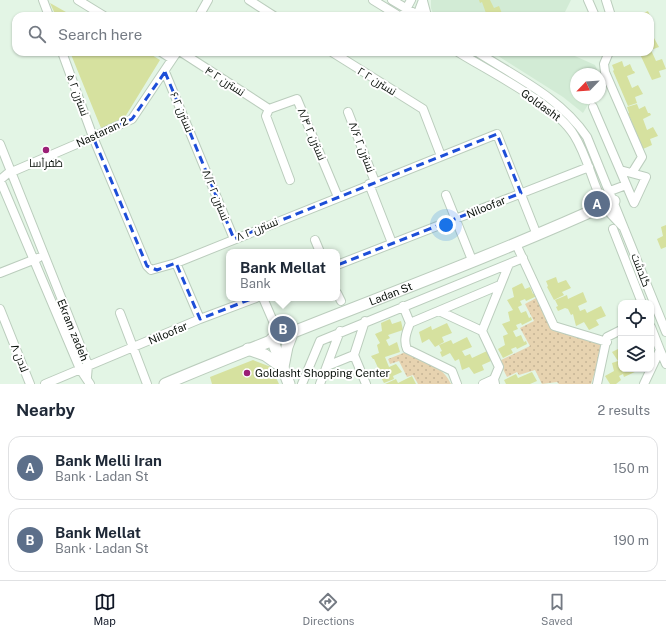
<!DOCTYPE html>
<html lang="en">
<head>
<meta charset="utf-8">
<style>
  body { margin:0; font-family:"Public Sans",Cairo,sans-serif; background:#f6f6f7; color:#1f2937 }
  .controls { position:absolute; right:12px; bottom:12px; display:grid; overflow:hidden; border-radius:8px; box-shadow:0 1px 3px #0004 }
  .controls button { width:36px; height:36px; display:grid; place-items:center; padding:0; border:0; border-bottom:1px solid #e0e1e3; background:#fff; color:#1f2937; font:20px sans-serif }
  .compass { position:absolute; left:570px; top:68px; width:36px; height:36px; border-radius:50%; background:#fff; box-shadow:0 1px 3px #0004; rotate:245deg }
  .you { position:absolute; left:446px; top:225px; width:14px; height:14px; margin:-10px; border:3px solid #fff; border-radius:50%; background:#1a73e8; box-shadow:0 0 0 6px #1a73e833 }
  .badge { display:grid; place-items:center; width:26px; height:26px; border-radius:50%; background:#111827; color:#fff; font-size:13px; font-weight:700 }
  .pin { position:absolute; translate:-50% -50%; border:2px solid #fff; box-shadow:0 1px 4px #0006 }
  .popup { position:absolute; left:226px; top:249px; width:114px; height:52px; box-sizing:border-box; display:grid; place-content:center; border-radius:8px; background:#fff; filter:drop-shadow(0 1px 3px #0005); font-size:13px; white-space:nowrap; color:#747a83 }
  .popup b { font-size:15px; color:#1f2937 }
  .popup::after { content:''; position:absolute; left:50%; top:100%; margin-left:-8px; border:8px solid transparent; border-top-color:#fff }
  .list { margin:0; padding:0; list-style:none }
  h2 { display:flex; justify-content:space-between; align-items:center; height:52px; margin:0; padding:0 16px; font-size:17px }
  h2 small { font-size:13px; font-weight:400; color:#747a83 }
  .list li { display:grid; grid-template-columns:26px 1fr auto; gap:12px; align-items:center; box-sizing:border-box; height:64px; margin:0 8px 8px; padding:0 8px; border:1px solid #e0e1e3; border-radius:12px }
  .list b { display:block; font-size:15px; white-space:nowrap }
  .list p { margin:0; font-size:13px; white-space:nowrap; color:#747a83 }
  .list em { font-size:13px; font-style:normal; color:#747a83 }
  .icon { flex:none; width:22px; height:22px; fill:none; stroke:currentColor; stroke-width:2; stroke-linecap:round; stroke-linejoin:round }
  .map { position:relative; flex:none; width:666px; height:384px; overflow:hidden }
  .search { position:absolute; background:#fff; box-shadow:0 1px 3px #0004; left:12px; right:12px; top:12px; height:44px; display:flex; align-items:center; gap:10px; box-sizing:border-box; padding:0 14px; border-radius:12px; color:#747a83; font-size:15px }
  .sheet { height:196px; background:#fff }
  nav { display:flex; justify-content:space-around; align-items:center; box-sizing:border-box; height:56px; border-top:1px solid #e0e1e3; background:#fff; font-size:11px; color:#747a83 }
  nav a { display:grid; justify-items:center; gap:2px }
  nav .on { color:#111827 }
  .map>svg:first-child { display:block }
</style>
</head>
<body>
<div class="map">
<svg width="666" height="384" viewBox="0 0 666 384">
  <defs>
    <pattern id="green-dots" width="8" height="8" patternUnits="userSpaceOnUse"><rect width="8" height="8" fill="#e7d3b0"/><path d="M2 2h.1M6 6h.1" fill="none" stroke="#c5b496" stroke-width="1.8" stroke-linecap="round"/></pattern>
  </defs>
  <rect width="100%" height="100%" fill="#e3f5e5"/>
  <!-- built -->
  <path fill="#d2ebd5" d="M431 0H571L563 16H434L431 8Z
    M492 52H566L595 65 599 74H576V98H592L583 113 563 97Z"/>
  <!-- green -->
  <path fill="url(#green-dots)" d="M538 297 551 328 604 345 591 384H559L557 382 542 384 535 370 519 375 517 372 507 377 499 361 530 346 520 328 534 321 525 304Z
    M406 352C423 360 443 366 451 384H418L413 375 407 377 399 361 390 364 388 359Z"/>
  <!-- building -->
  <path fill="#d6e19f" d="M479 0H490L494 8 499 6 503 16H487L482 2 480 3Z
    M50 3 73 16H56Z
    M648 11 652 20 650 21V16H636Z
    M654 38 659 47 651 50 656 61 662 59 666 69 659 71 661 77 652 80 639 52H650V40Z
    M70 52H147L160 60 125 117 101 128Z
    M622 61 624 67 630 64 633 71H634L635 73 627 76 632 88 638 85 643 94 635 97 637 103 628 106 613 71 614 70 612 65Z
    M637 104 639 109 645 106 648 113H650L651 115 643 119 647 130 653 127 658 136 650 139 652 145 643 149 628 113H629L627 107Z
    M666 225V247L661 249 657 239 663 236 661 227Z
    M556 277 558 283 566 280 571 288 562 292 564 295 554 300 547 287 548 286 546 281Z
    M522 283 525 289 530 287 533 294 535 293 537 296 526 301 525 299 520 301 522 305 518 307 521 313 526 311 529 318 531 317 532 320 522 325 521 323 516 325 518 329 513 331 516 337 521 335 524 342 526 341 527 344 517 349 516 347 511 349 513 353 503 358 498 349 505 345 503 336 508 334 502 324 510 321 508 312 513 310 507 300 514 297 512 288Z
    M583 292 587 302 578 306 580 311 585 309 587 313 601 306 606 316 596 320 599 325 589 330 584 322 576 326 573 314 571 315 568 309 565 308 558 311 556 307 558 306 555 300 567 295 568 299Z
    M390 319 392 324 401 321 403 330 388 335 390 338 386 340 389 346 397 342 400 352 385 357 389 367 396 364 402 372 393 376 394 379 384 383 377 370H379L374 359H373L371 356 379 353 377 345 380 343 375 334 382 331 381 323Z
    M447 323 452 333 442 337 444 342 435 347 429 339 422 343 419 332 431 326 432 330Z
    M467 337 472 347 462 351 465 356 470 354 472 358 487 351 491 361 482 365 484 370 474 374 469 367 462 370 459 359 455 361 450 353 442 357 440 352 442 351 439 345 451 340 453 344Z
    M621 338V369H636L637 371 624 377 623 374 619 376 621 380 616 384H610L605 376 614 371 612 363 618 361 612 352 620 348 618 340Z
    M253 360 271 367 279 384H212L210 377Z
    M532 372 537 381 530 384H506L504 380 516 374 518 378Z
    M412 376 416 384H385L396 379 398 383Z"/>
  <g fill="none" stroke-linecap="round" stroke-linejoin="round">
    <!-- street casing -->
    <g stroke="#bbcdbd" stroke-width="10">
      <path id="street" d="M43 0 49 16
        M78 0 104 16
        M249 0 274 16
        M373 0 399 16
        M392 0 419 16
        M588 0 595 16
        M606 0 611 16
        M423 1 427 16
        M404 13 411 0
        M199 16 208 0
        M417 16 423 0
        M62 52 93 137 147 266 151 270 176 263 497 134 537 235
        M161 52 172 59
        M181 52 269 109
        M332 52 423 109 441 156
        M458 52C490 72 555 104 574 135 588 157 592 183 604 205 608 212 616 219 622 226
        M477 52C516 77 561 98 587 137L666 332
        M609 52 604 64 605 72 642 157 632 173
        M165 72 234 239
        M593 107 620 170 646 177 634 203 620 170
        M269 109 297 99 338 197
        M269 109 266 116 290 180
        M348 112 375 182
        M0 144 88 365 87 377
        M369 184 392 243
        M610 191 626 185
        M446 195 472 260
        M613 229 642 303
        M315 240 320 252
        M516 244 554 326 607 342
        M176 263 200 319
        M337 265 589 167
        M0 273 38 258
        M337 293 341 301
        M263 298 276 328
        M403 306 410 323
        M0 309 30 384
        M439 311 482 331 499 367 494 379 495 384
        M120 313 147 384
        M365 321 354 355 366 384
        M482 331 509 264
        M660 350 666 364
        M327 366 354 355
        M45 384 200 319 256 298
        M90 384 80 369 0 180 7 174 93 137 132 119 177 52
        M302 384 320 341 523 258
        M320 384 340 331
        M457 384 452 371 407 349C403 340 407 331 410 323L500 285
        M483 384 494 379
        M597 384 607 337 621 330
        M644 384 660 350 651 327"/>
    </g>
    <!-- secondary casing -->
    <g stroke="#bbcdbd" stroke-width="13">
      <g id="secondary">
        <path d="M272 339 289 384"/>
        <path d="M248 349 265 355 282 367"/>
        <path d="M283 367 287 347 293 331"/>
        <path id="s1" d="M165 384C314 321 467 268 614 201"/>
      </g>
    </g>
    <!-- street -->
    <use href="#street" stroke="#fff" stroke-width="8"/>
    <!-- secondary -->
    <use href="#secondary" stroke="#fff" stroke-width="11"/>
  </g>
  <!-- marked area -->
  <path fill="none" stroke="#1d4ed8" stroke-width="3" stroke-dasharray="8 5" stroke-linejoin="round" d="M165 72 234 239 497 134 521 193 200 319 176 263 157 270 147 266 93 137 132 119Z"/>
  <!-- markers -->
  <g fill="#9b1f76" stroke="#fff" stroke-width="1.5">
    <circle cx="46" cy="150" r="4"/>
    <circle cx="247" cy="373" r="4"/>
  </g>
  <g text-anchor="middle" dominant-baseline="central" stroke-width="4" stroke-linejoin="round" paint-order="stroke">
    <!-- street labels -->
    <g font-size="11" fill="#0c130d" stroke="#fff">
      <text transform="translate(225 81) rotate(33)">۴ نسترن ۲</text>
      <text transform="translate(377 81) rotate(32)">۲ نسترن ۲</text>
      <text transform="translate(78 95) rotate(70)">۵ نسترن ۲</text>
      <text transform="translate(541 105) rotate(36)">Goldasht</text>
      <text transform="translate(182 112) rotate(67)">۶ نسترن ۲</text>
      <text transform="translate(102 132) rotate(-25)">Nastaran 2</text>
      <text transform="translate(312 134) rotate(67)">۸/۴ نسترن ۲</text>
      <text transform="translate(362 147) rotate(69)">۸/۶ نسترن ۲</text>
      <text transform="translate(216 195) rotate(68)">۸/۲ نسترن ۲</text>
      <text transform="translate(486 207) rotate(-22)">Niloofar</text>
      <text transform="translate(257 229) rotate(-22)">۸ نسترن ۲</text>
      <text transform="translate(641 270) rotate(69)">گلدشت</text>
      <text stroke="none"><textPath href="#s1" startOffset="243">Ladan St</textPath></text>
      <text transform="translate(73 330) rotate(68)">Ekram zadeh</text>
      <text transform="translate(168 333) rotate(-23)">Niloofar</text>
      <text transform="translate(20 358) rotate(68)">۸ لادن</text>
    </g>
    <!-- poi labels -->
    <g font-size="11" fill="#0c130d" stroke="#fff">
      <text x="46" y="163">ظفرآسا</text>
      <text x="255" y="373" text-anchor="start">Goldasht Shopping Center</text>
    </g>
  </g>
</svg>
<div class="controls">
<button><svg class="icon" aria-label="locate" viewBox="0 0 24 24"><circle cx="12" cy="12" r="6"/><path d="M12 2v4M12 18v4M2 12h4M18 12h4"/></svg></button>
<button><svg class="icon" aria-label="layers" viewBox="0 0 24 24"><path d="M12 4l9 5-9 5-9-5zM3 14l9 5 9-5"/></svg></button>
</div>
<svg class="compass" viewBox="-18 -18 36 36"><path d="M0-13l5 13h-10z" fill="#e53935"/><path d="M0 13l5-13h-10z" fill="#747a83"/></svg>
<div class="you"></div>
<div class="pin badge" style="left:597px;top:204px;background:#5c6f8a">A</div>
<div class="pin badge" style="left:283px;top:329px;background:#5c6f8a">B</div>
<div class="popup"><b>Bank Mellat</b>Bank</div>
<div class="search"><svg class="icon" aria-label="search" viewBox="0 0 24 24"><circle cx="10" cy="10" r="6"/><path d="M15 15l6 6"/></svg>Search here</div>
</div>
<section class="sheet">
<h2>Nearby<small>2 results</small></h2>
<ul class="list">
<li><span class="badge" style="background:#5c6f8a">A</span><div><b>Bank Melli Iran</b><p>Bank · Ladan St</p></div><em>150 m</em></li>
<li><span class="badge" style="background:#5c6f8a">B</span><div><b>Bank Mellat</b><p>Bank · Ladan St</p></div><em>190 m</em></li>
</ul>
</section>
<nav>
<a class="on"><svg class="icon" aria-label="map" viewBox="0 0 24 24"><path d="M3 6l6-2 6 2 6-2v14l-6 2-6-2-6 2zM9 4v14M15 6v14"/></svg>Map</a>
<a><svg class="icon" aria-label="directions" viewBox="0 0 24 24"><path d="M12 3l9 9-9 9-9-9zM9 14v-3h6M13 9l2 2-2 2"/></svg>Directions</a>
<a><svg class="icon" aria-label="saved" viewBox="0 0 24 24"><path d="M7 4h10v16l-5-4-5 4z"/></svg>Saved</a>
</nav>
</body>
</html>
